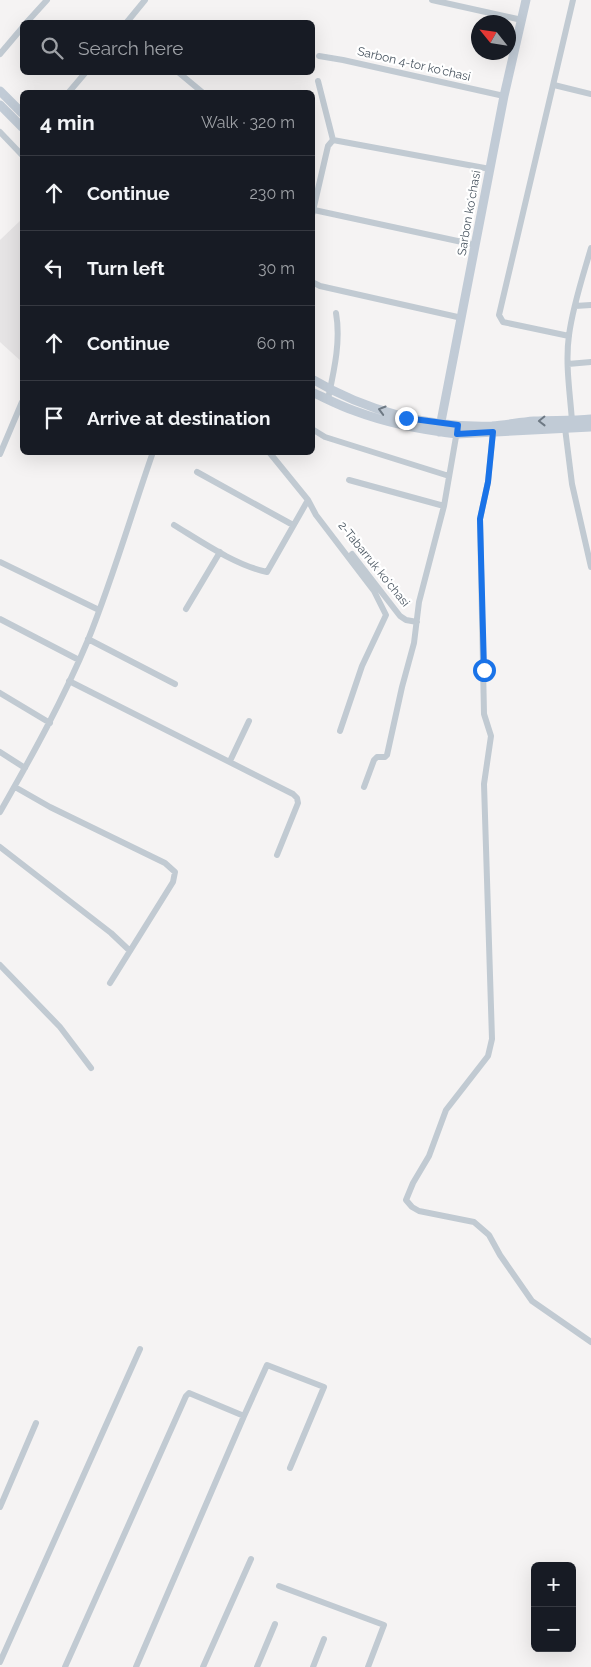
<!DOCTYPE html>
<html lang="en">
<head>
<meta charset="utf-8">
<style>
  body { margin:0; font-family:Raleway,sans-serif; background:#242831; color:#f1f3f6 }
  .controls { position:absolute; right:15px; bottom:15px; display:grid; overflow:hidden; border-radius:8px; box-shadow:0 5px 20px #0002 }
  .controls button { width:45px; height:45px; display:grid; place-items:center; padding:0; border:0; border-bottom:1px solid #363941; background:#171b24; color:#f1f3f6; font:25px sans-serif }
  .compass { position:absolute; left:471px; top:15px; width:45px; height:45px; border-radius:50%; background:#171b24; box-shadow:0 5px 20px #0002; rotate:300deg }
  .stop { position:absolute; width:15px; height:15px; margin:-11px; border:4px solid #1a73e8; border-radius:50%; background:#fff }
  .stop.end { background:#1a73e8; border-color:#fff; box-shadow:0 1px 5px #0008 }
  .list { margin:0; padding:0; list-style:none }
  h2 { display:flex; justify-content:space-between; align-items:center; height:65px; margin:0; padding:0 20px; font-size:21px }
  h2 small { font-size:16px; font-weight:400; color:#9ea1a6 }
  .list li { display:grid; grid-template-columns:32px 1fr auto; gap:15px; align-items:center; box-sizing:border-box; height:75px; padding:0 20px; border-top:1px solid #363941 }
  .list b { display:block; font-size:19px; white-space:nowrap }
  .list em { font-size:16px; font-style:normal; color:#9ea1a6 }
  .icon { flex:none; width:28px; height:28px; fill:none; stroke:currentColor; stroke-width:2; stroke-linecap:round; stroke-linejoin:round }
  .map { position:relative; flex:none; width:591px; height:1667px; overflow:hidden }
  .search { position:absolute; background:#171b24; box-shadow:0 5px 20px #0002; left:20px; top:20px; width:295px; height:55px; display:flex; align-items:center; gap:12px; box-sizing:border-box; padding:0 18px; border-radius:8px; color:#9ea1a6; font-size:19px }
  .panel { position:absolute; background:#171b24; box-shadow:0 5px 20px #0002; left:20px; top:90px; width:295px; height:365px; border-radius:8px }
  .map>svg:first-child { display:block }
</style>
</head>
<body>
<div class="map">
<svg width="591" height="1667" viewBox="0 0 591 1667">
  <rect width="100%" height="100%" fill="#f5f3f3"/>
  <!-- education -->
  <path fill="#e6e4e5" d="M22 219V362L0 342V240Z"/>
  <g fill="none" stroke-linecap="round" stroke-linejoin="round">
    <!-- street -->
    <path stroke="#c1cad2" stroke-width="6" d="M432 0 522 20
      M27 22 47 0
      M127 22 145 0
      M0 54 22 28
      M319 56 343 60 504 96
      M178 72 202 92
      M318 81 333 140
      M554 85 591 94
      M69 92 86 72
      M0 132 22 155
      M312 190 314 210 476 245
      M312 215 328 146 333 140 490 169
      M312 282 320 286 462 318
      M575 306 591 305
      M569 336 503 322 499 315 573 0
      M568 364 591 362
      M328 399C334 371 341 341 336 313
      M572 421C570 393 565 363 569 335 573 305 583 276 591 248
      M565 428 572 484 591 567
      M312 429 325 437 449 476
      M493 432 488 482 480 519 484 714 491 736 484 784 492 1039 488 1056 446 1110 429 1156 413 1183 406 1200 412 1207 419 1211 474 1222 489 1235 500 1255 532 1301 591 1342
      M269 452 308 500 316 515 374 591 386 615 362 666 340 731
      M0 454 22 402
      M197 472 293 525
      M349 480 444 506
      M174 525C202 542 235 565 267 572L308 500
      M352 554 400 616 406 620 417 622
      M0 562 99 610
      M186 609 220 552
      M0 619 79 660
      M88 639 175 684
      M69 681 293 794 297 798 298 803 277 855
      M0 693 50 723
      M0 752 25 768
      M230 761 249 721
      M15 787 50 807 165 863 175 872 173 882 110 983
      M364 787 374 760 377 757H385L387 755 402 687 414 643 419 602 444 506 457 431
      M0 812C32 756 63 700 88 640 113 578 131 515 153 452
      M0 847 111 933 130 951
      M0 965 60 1027 91 1068
      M0 1507 36 1423
      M279 1586 384 1625 368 1667
      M0 1662 140 1349
      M65 1667 186 1396 189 1393 244 1416
      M136 1667 244 1416 267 1365 324 1387 290 1468
      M203 1667 251 1559
      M257 1667 275 1624
      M313 1667 324 1639"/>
    <!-- secondary -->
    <path stroke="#c1cbd6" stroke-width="9" d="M0 91 22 113
      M0 105 22 127
      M312 379C366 411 429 428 492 426 506 425 520 422 534 421 553 420 572 421 591 419
      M312 392C327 399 340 406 355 411 387 423 423 430 457 434L591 427
      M439 432 504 96 526 0"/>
  </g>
  <!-- one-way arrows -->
  <defs><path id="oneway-chevron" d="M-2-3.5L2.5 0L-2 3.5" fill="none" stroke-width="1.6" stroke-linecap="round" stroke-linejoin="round" transform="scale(1.25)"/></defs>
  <g stroke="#6e7984">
    <use href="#oneway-chevron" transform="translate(382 410) rotate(-164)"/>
    <use href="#oneway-chevron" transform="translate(542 421) rotate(179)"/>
  </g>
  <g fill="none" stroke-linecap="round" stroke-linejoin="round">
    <!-- route -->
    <path stroke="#1a73e8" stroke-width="6" d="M406 418 458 425 457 434 493 432 488 482 480 519 484 670"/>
  </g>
  <g text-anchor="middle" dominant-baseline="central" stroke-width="4.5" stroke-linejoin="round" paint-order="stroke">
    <!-- street labels -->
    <g font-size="12" fill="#4a5661" stroke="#fff">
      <text transform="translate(414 64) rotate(13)">Sarbon 4-tor koʻchasi</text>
      <text transform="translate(469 213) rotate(-80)">Sarbon koʻchasi</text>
      <text transform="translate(374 564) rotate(51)">2-Tabarruk koʻchasi</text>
    </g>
  </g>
</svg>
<div class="controls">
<button>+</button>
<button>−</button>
</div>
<svg class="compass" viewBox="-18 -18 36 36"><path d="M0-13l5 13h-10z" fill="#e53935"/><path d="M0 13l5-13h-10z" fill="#9ea1a6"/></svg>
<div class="stop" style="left:484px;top:670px"></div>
<div class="stop end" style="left:406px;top:418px"></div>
<div class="search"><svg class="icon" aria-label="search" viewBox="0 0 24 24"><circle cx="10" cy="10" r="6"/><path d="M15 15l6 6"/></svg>Search here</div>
<section class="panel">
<h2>4 min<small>Walk · 320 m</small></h2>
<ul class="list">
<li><svg class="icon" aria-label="ahead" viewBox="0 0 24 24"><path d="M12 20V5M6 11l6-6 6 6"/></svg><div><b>Continue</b></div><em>230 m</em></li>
<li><svg class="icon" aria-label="left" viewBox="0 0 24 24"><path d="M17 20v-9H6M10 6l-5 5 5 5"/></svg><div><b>Turn left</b></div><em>30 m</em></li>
<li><svg class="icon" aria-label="ahead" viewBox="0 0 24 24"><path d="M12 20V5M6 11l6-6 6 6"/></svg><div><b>Continue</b></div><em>60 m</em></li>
<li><svg class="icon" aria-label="arrive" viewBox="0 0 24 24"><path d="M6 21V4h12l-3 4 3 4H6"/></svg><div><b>Arrive at destination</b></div></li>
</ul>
</section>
</div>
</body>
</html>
